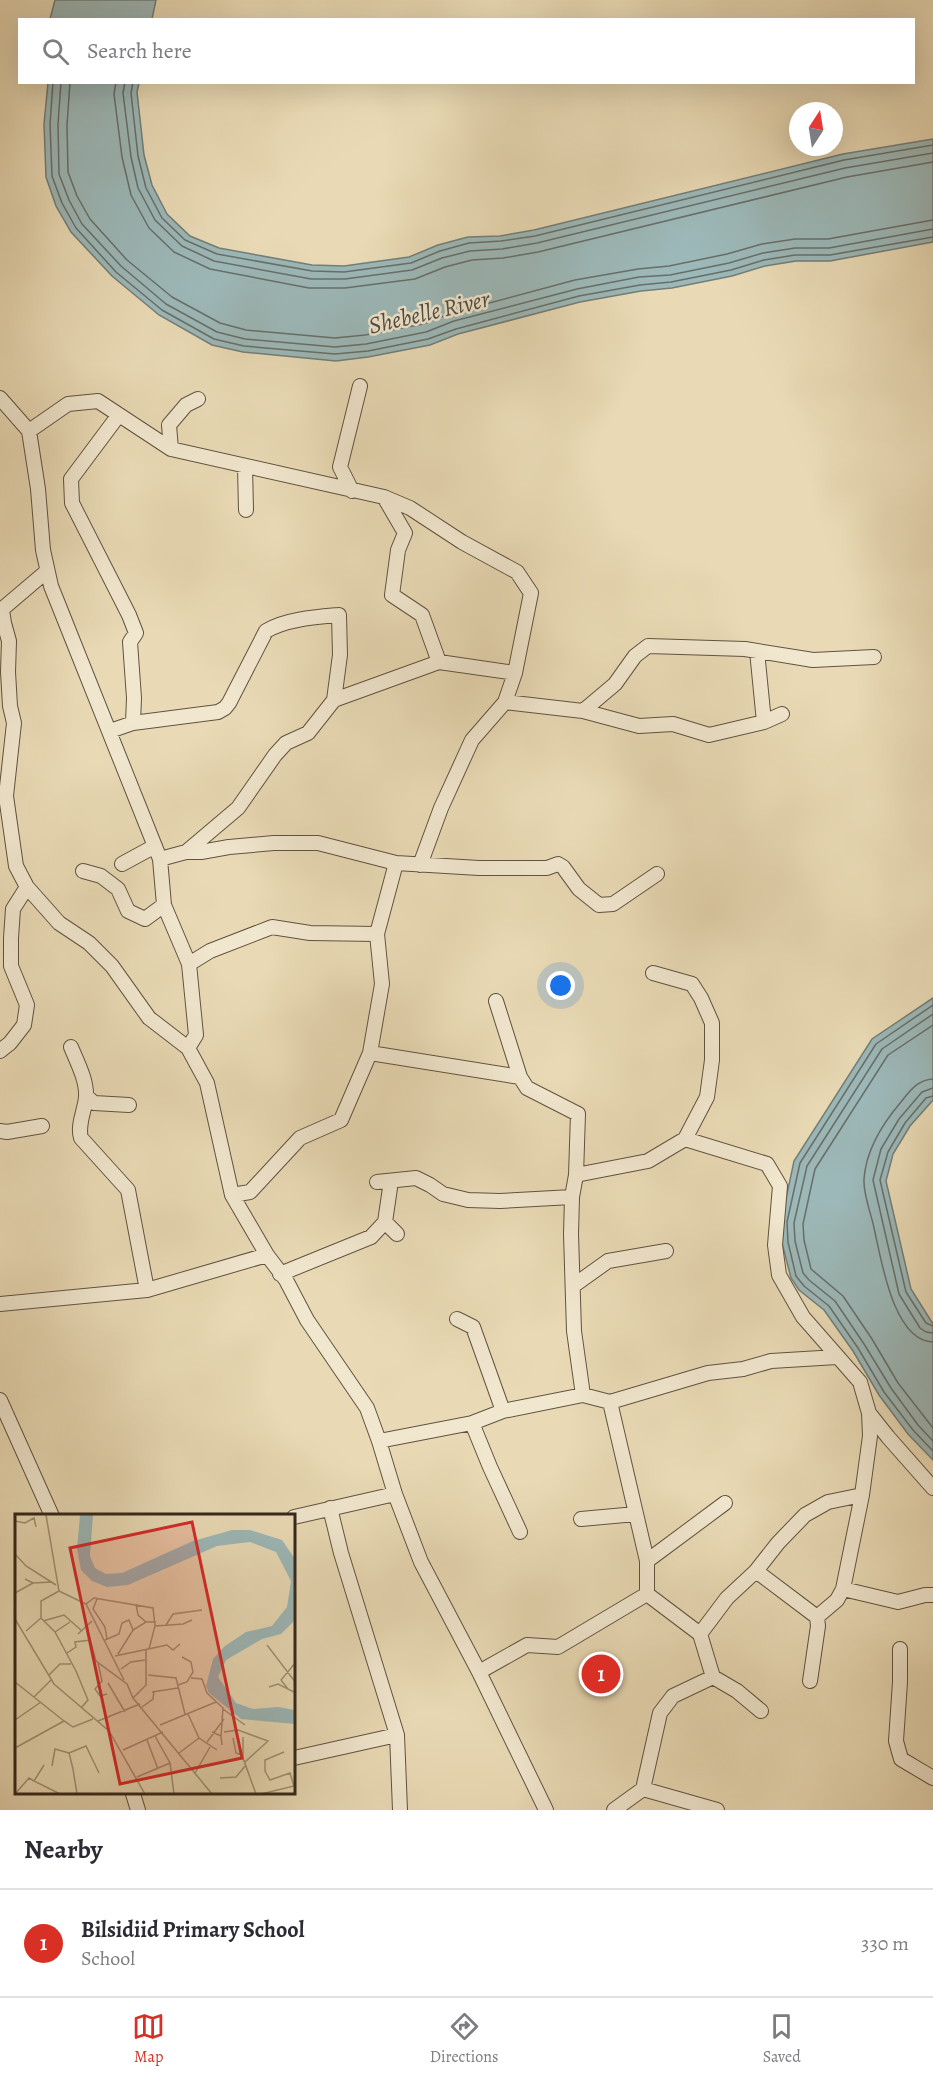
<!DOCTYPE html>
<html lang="en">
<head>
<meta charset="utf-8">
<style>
  body { margin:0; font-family:Alegreya,serif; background:#f2f2f3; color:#2b2b33 }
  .compass { position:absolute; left:789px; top:102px; width:54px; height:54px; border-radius:50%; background:#fff; box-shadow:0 6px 24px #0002; rotate:12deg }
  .you { position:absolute; left:561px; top:986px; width:21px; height:21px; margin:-15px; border:4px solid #fff; border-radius:50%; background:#1a73e8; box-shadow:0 0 0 9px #1a73e833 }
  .badge { display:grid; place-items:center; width:39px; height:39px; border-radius:50%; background:#d93025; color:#fff; font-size:20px; font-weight:700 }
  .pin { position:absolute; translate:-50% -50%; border:3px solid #fff; box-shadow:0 2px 6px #0006 }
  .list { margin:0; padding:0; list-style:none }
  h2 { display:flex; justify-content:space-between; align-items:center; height:78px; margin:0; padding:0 24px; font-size:26px }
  h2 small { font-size:20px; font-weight:400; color:#7c7c81 }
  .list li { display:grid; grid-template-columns:39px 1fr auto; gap:18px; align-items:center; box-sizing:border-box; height:108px; padding:0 24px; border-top:2px solid #e1e1e2 }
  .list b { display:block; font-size:22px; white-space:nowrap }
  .list p { margin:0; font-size:20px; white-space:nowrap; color:#7c7c81 }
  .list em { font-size:20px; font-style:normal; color:#7c7c81 }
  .icon { flex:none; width:33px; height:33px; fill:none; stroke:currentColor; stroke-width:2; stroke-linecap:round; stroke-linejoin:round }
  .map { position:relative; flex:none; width:933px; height:1810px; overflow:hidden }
  .search { position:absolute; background:#fff; box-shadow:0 6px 24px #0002; left:18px; right:18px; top:18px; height:66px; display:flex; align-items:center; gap:15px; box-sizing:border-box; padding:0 21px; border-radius:0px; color:#7c7c81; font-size:22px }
  .sheet { height:186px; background:#fff }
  nav { display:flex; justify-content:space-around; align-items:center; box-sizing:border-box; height:84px; border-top:2px solid #e1e1e2; background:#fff; font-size:16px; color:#7c7c81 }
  nav a { display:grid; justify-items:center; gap:3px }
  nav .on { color:#d93025 }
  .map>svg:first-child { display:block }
</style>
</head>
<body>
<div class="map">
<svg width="933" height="1810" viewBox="0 0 933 1810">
  <rect width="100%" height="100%" fill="#e9dab5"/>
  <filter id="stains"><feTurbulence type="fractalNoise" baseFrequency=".00333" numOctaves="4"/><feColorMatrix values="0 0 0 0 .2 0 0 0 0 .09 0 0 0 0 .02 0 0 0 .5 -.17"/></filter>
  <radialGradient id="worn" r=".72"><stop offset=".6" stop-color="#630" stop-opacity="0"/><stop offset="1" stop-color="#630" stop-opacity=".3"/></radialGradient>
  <!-- water -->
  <path fill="#9cb8b8" stroke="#727e79" stroke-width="1.5" d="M55 0H156L152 19H50Z
    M48 83H139L137 92 144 155 152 185 167 214 190 236 219 248 312 265 344 266 409 257 438 245 468 237 500 236 534 230 843 154 933 139V242L830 261H796L765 266 732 276 672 288 641 291 580 302 458 334 430 345 368 357 336 361 243 352 212 345 159 315 112 276 71 232 56 206 46 177 44 124Z
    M933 998V1100L910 1126 893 1154 886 1181 911 1289 933 1324V1460L908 1434 879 1395 853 1351 824 1310 799 1290 791 1278 782 1243 781 1222 794 1161 872 1039Z"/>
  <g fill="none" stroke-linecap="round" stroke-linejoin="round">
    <!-- shore -->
    <path stroke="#676f69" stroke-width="1.5" d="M53 82 50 124 52 176 62 203 76 228 116 272 162 310 214 339 244 346 335 354 368 351 428 339 456 329 579 296 640 285 671 282 731 270 764 260 795 255H830L933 237
      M61 82 58 124 59 174 69 200 82 224 121 266 166 304 217 332 245 339 335 347 366 344 426 332 454 321 577 289 639 277 670 275 729 263 763 253 795 248H829L933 229
      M70 82 67 125 68 172 77 196 90 219 127 260 172 297 220 323 246 330 335 338 365 335 423 324 452 313 575 280 638 269 669 266 727 254 762 244 795 239H828L933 220
      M116 82 114 94 122 157 131 195 149 228 174 252 210 269 309 288H345L415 279 445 267 472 260 503 258 538 252 847 177 933 162
      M125 82 123 93 131 157 138 188 155 220 182 246 214 261 311 279H345L412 270 442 258 470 251 502 249 537 243 845 168 933 153
      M133 82 131 93 138 156 146 188 162 218 185 240 217 254 312 271 344 272 411 263 440 251 469 243 501 241 535 236 844 160 933 145
      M933 1005 876 1044 800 1163 787 1222 788 1242 796 1276 804 1286 829 1306 858 1348 884 1392 913 1430 933 1451
      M933 1014 882 1049 807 1166 794 1223 795 1241 803 1273 809 1280 835 1301 864 1344 891 1388 918 1425 933 1441
      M933 1025 888 1055 815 1169 803 1224 804 1240 811 1269 843 1296 872 1339 898 1383 933 1428
      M933 1079C917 1080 910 1091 901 1102 883 1123 866 1150 864 1179 863 1194 871 1213 874 1228 881 1258 893 1341 933 1342
      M933 1088 922 1092 899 1119 881 1149 873 1180 899 1294 920 1328 926 1332 933 1333
      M933 1096 926 1098 905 1123 888 1152 880 1180 906 1292 926 1323 933 1326"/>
    <!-- street casing -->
    <g stroke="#605341" stroke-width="16">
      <path id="street" d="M0 398 29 431 38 489 43 550 51 586 160 859 164 905 189 964 196 1035 188 1048
        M118 416 71 479 72 503 129 615 136 633 130 642 134 698 133 723
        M29 431 68 404 98 401 171 449 384 497 410 508 462 542 517 572 531 593 515 673 505 702 472 740 441 808 420 865
        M171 449 169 425 186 405 198 399
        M245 467 246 510
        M352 491 340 467 360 386
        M384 497 405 533 398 550 392 595 422 615 439 662
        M2 610 4 623 9 641 8 672 10 706 14 723 6 796 16 866 27 887 59 923 89 943 112 966 149 1018 188 1048 207 1083 232 1195 267 1255 286 1280 307 1320 367 1408 379 1441 395 1494 421 1562 479 1672 546 1810
        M0 611 47 571
        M757 651 764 722
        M334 700 439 662 515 673
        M505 702 583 711 639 726 673 724 709 735 764 722 782 714
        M583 711 615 684 635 656 648 646 745 649 813 660 874 657
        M110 731 133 723 218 712 225 708 229 703 266 631C286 619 316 617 339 615L340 655 334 700 308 733 286 743 275 755 238 808 186 852
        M160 859 186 852H201L229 847 274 843H318L396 863 479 868H547L558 864 563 867 579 889 599 905 613 904 657 874
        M122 864 155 846
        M83 871 101 876 118 889 128 911 145 919 164 905
        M189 964 210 951 272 927 310 933 377 934
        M496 1001 520 1077 527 1088 578 1114 576 1175 572 1197 571 1234 574 1331 583 1395
        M71 1047C77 1062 87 1080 86 1097 85 1110 77 1125 81 1138L128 1190 147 1290
        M0 1051 10 1043 24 1025 27 1005 11 966V938L13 909 27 887
        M370 1053 520 1077
        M86 1096 94 1103 129 1105
        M0 1131 7 1132 42 1126
        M685 1139 767 1164 780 1186 775 1245 779 1275 803 1317 860 1382 869 1413 870 1436 862 1495 843 1589 837 1600 817 1617
        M576 1175 648 1161 685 1139 707 1097 712 1060V1023L701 998 692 984 653 973
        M377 1182 416 1178 430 1185 443 1194 468 1200 500 1201 572 1197
        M232 1195 250 1192 300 1138 341 1120 370 1053 382 984 377 934 396 863
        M385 1222 397 1234
        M280 1274 371 1237 385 1222 391 1181
        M573 1286 608 1261 666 1251
        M0 1304 147 1290 267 1255
        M457 1319 473 1327 503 1411
        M0 1400 52 1516
        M610 1402 647 1561V1594L700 1634 713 1677 737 1691 761 1711
        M869 1413 888 1437 933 1488
        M472 1423 490 1467 520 1532
        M379 1441 472 1423 503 1411 583 1395 610 1402 708 1373 743 1369 771 1361 837 1357
        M330 1508 341 1553 397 1735 400 1810
        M294 1517 395 1494
        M581 1519 636 1514
        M647 1561 725 1503
        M756 1571 817 1617 818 1626 810 1681
        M843 1589 898 1602 925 1595H933
        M700 1634 727 1598 756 1571 778 1543 805 1515 828 1502 862 1495
        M900 1649V1682L896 1741 901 1759 933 1778
        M479 1672 527 1645 558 1647 647 1594
        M294 1758 397 1735
        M643 1789 717 1810
        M133 1794 138 1810
        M614 1810 643 1789 660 1713 673 1696 713 1677"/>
    </g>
    <!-- street -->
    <use href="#street" stroke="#f1e7cf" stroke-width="14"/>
  </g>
  <g text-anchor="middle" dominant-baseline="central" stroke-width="5" stroke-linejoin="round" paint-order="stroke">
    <!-- water labels -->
    <g font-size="24" font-style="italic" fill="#4c4a42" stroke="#f1e7cf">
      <text transform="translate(429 312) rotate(-13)">Shebelle River</text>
    </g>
  </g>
  <!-- overview -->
  <g transform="translate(15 1514)">
    <rect width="280" height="280" fill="#e9dab5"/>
    <path d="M65 1H78L75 42 80 54 91 60 107 59 178 27 217 16H235L267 26 280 45 279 107 266 120 247 125 211 146 203 163 221 189 238 195 263 193 280 196V210L226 205 194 179 191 172 198 145 210 132 231 118 257 112 272 93 276 67 261 38 235 28 202 32 113 71 92 73 77 67 66 56 62 35Z" fill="#9cb8b8"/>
    <path fill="none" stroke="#a09277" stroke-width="1.5" d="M0 7 10 9 19 4 21 13M0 40 11 52 41 71M10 65 18 69 37 68M44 77 71 90 109 166M0 79 18 69M82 85 78 95 90 113 92 125M71 90 79 84 138 94 140 112 134 135M121 90 123 101 131 108M26 104 40 118 61 157 73 186 66 194M0 105 39 170 94 217 130 280M28 107 49 101 67 117M151 111 158 100 187 96M140 112 168 110 177 106M72 114 81 147 112 170 118 184 197 280M11 117 26 104V87L44 77 31 1M40 118 55 108M63 120 77 107M90 126 104 120 107 109 114 106 118 116M252 131 281 169M52 139 61 133 60 128 76 126M103 140 118 116 131 108H141M100 142 152 131 158 136 165 130M83 149 87 167 80 175 85 182 92 180M106 155 116 148 130 146M34 161 45 150H56M133 161 161 164 170 200M176 164 187 165 192 179 208 194 206 222M0 168 49 207M93 169 110 198M163 171 172 168 178 158 176 148 167 143M254 173 263 170 281 179M273 175 266 166 281 148M137 178 163 174M19 183 36 166M118 184 131 171V136M127 193 138 185 139 177M208 195 230 211M173 200 184 224 202 236M0 206 26 188M83 207 125 190M145 211 201 188M197 218 206 222 207 231M209 218 223 216 253 227 230 248M140 222 155 249 159 280M228 223V244L241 280M218 224 221 239 227 241M132 226 143 255M192 228 209 205M0 234 49 207 58 213 78 205M108 236 148 218M164 239 184 224M29 251 19 267 45 280M37 252 40 235 54 239M58 255 54 239 71 232 84 259M58 255 62 280M180 259 195 233M122 263 155 249M205 264 221 263 231 251M0 280 14 264 19 267M246 280 279 272 275 259 255 266 250 257V246L269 238"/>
    <path fill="#d62828" fill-opacity="0.15" stroke="#d62828" stroke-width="3" d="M177 8 227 244 105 270 55 34Z"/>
    <rect width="280" height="280" fill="none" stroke="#32261a" stroke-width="3"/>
  </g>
  <rect width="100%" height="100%" filter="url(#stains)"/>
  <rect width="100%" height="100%" fill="url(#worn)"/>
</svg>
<svg class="compass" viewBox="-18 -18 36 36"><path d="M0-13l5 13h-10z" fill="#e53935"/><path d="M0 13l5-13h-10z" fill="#7c7c81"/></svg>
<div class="you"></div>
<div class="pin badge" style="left:601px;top:1674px">1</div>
<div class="search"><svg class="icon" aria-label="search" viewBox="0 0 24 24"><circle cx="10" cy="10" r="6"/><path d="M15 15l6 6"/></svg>Search here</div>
</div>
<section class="sheet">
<h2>Nearby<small></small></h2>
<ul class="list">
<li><span class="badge">1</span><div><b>Bilsidiid Primary School</b><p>School</p></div><em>330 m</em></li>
</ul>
</section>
<nav>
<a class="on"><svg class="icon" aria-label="map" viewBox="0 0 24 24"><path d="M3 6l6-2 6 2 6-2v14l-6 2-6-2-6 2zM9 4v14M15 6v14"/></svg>Map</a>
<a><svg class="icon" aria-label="directions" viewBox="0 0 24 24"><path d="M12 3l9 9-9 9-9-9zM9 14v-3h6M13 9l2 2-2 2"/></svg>Directions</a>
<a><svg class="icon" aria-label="saved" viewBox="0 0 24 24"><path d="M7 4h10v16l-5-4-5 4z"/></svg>Saved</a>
</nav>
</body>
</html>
